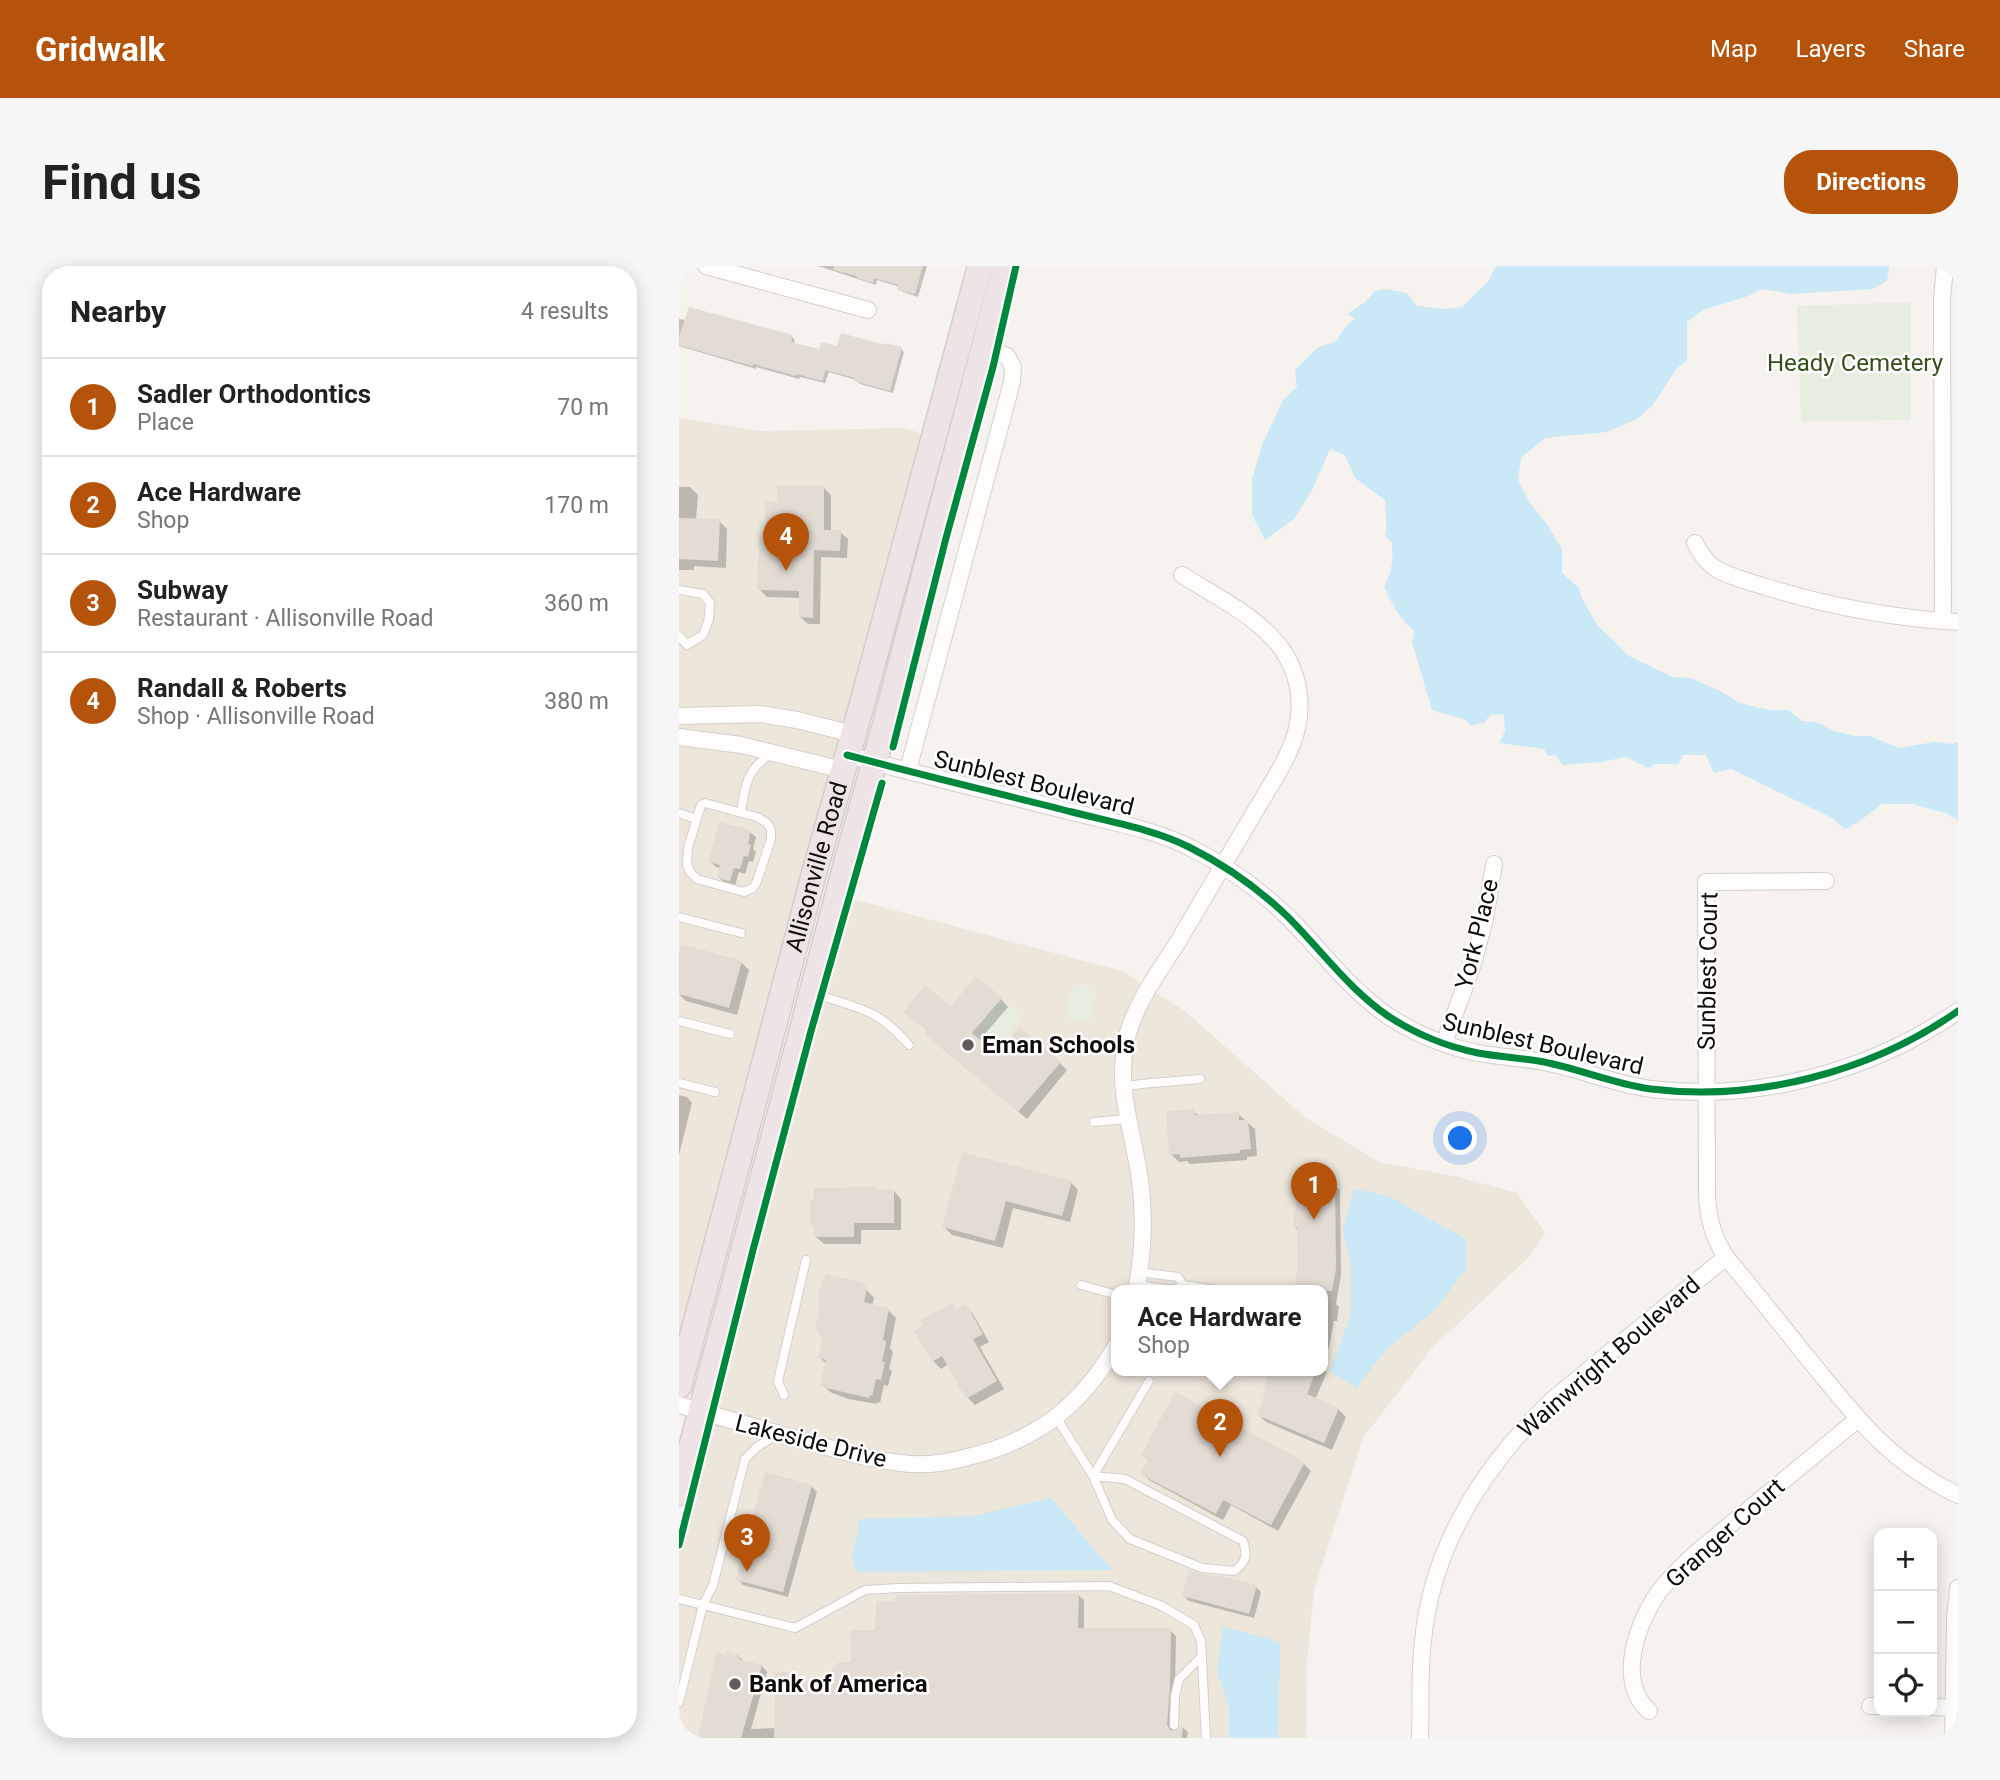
<!DOCTYPE html>
<html lang="en">
<head>
<meta charset="utf-8">
<style>
  body { margin:0; font-family:Roboto,sans-serif; background:#f6f6f6; color:#222 }
  .controls { position:absolute; right:21px; bottom:21px; display:grid; overflow:hidden; border-radius:14px; box-shadow:0 4px 18px #0003 }
  .controls button { width:63px; height:63px; display:grid; place-items:center; padding:0; border:0; border-bottom:2px solid #e0e0e0; background:#fff; color:#222; font:35px sans-serif }
  .you { position:absolute; left:782px; top:873px; width:24px; height:24px; margin:-18px; border:5px solid #fff; border-radius:50%; background:#1a73e8; box-shadow:0 0 0 10px #1a73e833 }
  .badge { display:grid; place-items:center; width:46px; height:46px; border-radius:50%; background:#b45309; color:#fff; font-size:23px; font-weight:700 }
  .pin { position:absolute; translate:-50% -58px; filter:drop-shadow(0 2px 4px #0008) }
  .pin::after { content:''; position:absolute; top:37px; width:24px; height:21px; background:inherit; clip-path:polygon(0 0,100% 0,50% 100%) }
  .popup { position:absolute; left:432px; top:1019px; width:217px; height:91px; box-sizing:border-box; display:grid; place-content:center; border-radius:14px; background:#fff; filter:drop-shadow(0 2px 5px #0005); font-size:23px; white-space:nowrap; color:#767676 }
  .popup b { font-size:26px; color:#222 }
  .popup::after { content:''; position:absolute; left:50%; top:100%; margin-left:-14px; border:14px solid transparent; border-top-color:#fff }
  .list { margin:0; padding:0; list-style:none }
  h2 { display:flex; justify-content:space-between; align-items:center; height:91px; margin:0; padding:0 28px; font-size:30px }
  h2 small { font-size:23px; font-weight:400; color:#767676 }
  .list li { display:grid; grid-template-columns:46px 1fr auto; gap:21px; align-items:center; box-sizing:border-box; height:98px; padding:0 28px; border-top:2px solid #e0e0e0 }
  .list b { display:block; font-size:26px; white-space:nowrap }
  .list p { margin:0; font-size:23px; white-space:nowrap; color:#767676 }
  .list em { font-size:23px; font-style:normal; color:#767676 }
  .icon { flex:none; width:38px; height:38px; fill:none; stroke:currentColor; stroke-width:2; stroke-linecap:round; stroke-linejoin:round }
  .map { position:relative; flex:none; width:1279px; height:1472px; overflow:hidden; border-radius:28px }
  header { display:flex; align-items:center; gap:42px; box-sizing:border-box; height:98px; padding:0 35px; background:#b45309; color:#fff }
  header strong { font-size:33px }
  nav { display:flex; gap:38px; margin-inline-start:auto; font-size:24px }
  .intro { display:flex; align-items:center; justify-content:space-between; box-sizing:border-box; height:168px; padding:0 42px }
  h1 { margin:0; font-size:49px }
  .button { padding:18px 32px; border-radius:28px; background:#b45309; color:#fff; font-size:24px; font-weight:700 }
  main { display:flex; gap:42px; padding:0 42px }
  aside { flex:1; background:#fff; border-radius:28px; box-shadow:0 4px 18px #0003 }
  .map>svg:first-child { display:block }
</style>
</head>
<body>
<header>
<strong>Gridwalk</strong>
<nav><a>Map</a><a>Layers</a><a>Share</a></nav>
</header>
<div class="intro"><h1>Find us</h1><a class="button">Directions</a></div>
<main>
<aside>
<h2>Nearby<small>4 results</small></h2>
<ul class="list">
<li><span class="badge">1</span><div><b>Sadler Orthodontics</b><p>Place</p></div><em>70 m</em></li>
<li><span class="badge">2</span><div><b>Ace Hardware</b><p>Shop</p></div><em>170 m</em></li>
<li><span class="badge">3</span><div><b>Subway</b><p>Restaurant · Allisonville Road</p></div><em>360 m</em></li>
<li><span class="badge">4</span><div><b>Randall &amp; Roberts</b><p>Shop · Allisonville Road</p></div><em>380 m</em></li>
</ul>
</aside>
<div class="map">
<svg width="1279" height="1472" viewBox="0 0 1279 1472">
  <rect width="100%" height="100%" fill="#f6f2ee"/>
  <!-- built -->
  <path fill="#ede6db" fill-rule="evenodd" d="M0 152 82 165 225 162 248 169 0 1098Z
    M170 632 443 705 506 745 627 852 700 896 780 911 838 927 866 967 851 990 753 1082 684 1172 635 1324 628 1397 627 1472H0V1279ZM438 1025H644V1105H438Z"/>
  <!-- green -->
  <path fill="#e8eedf" d="M1232 36V154L1122 156 1118 40Z
    M402 718 409 720 417 731 411 753 395 756C380 747 389 735 394 721Z
    M322 733 343 751 331 765 334 768 321 784 313 777 309 781 299 772 308 762 300 755 306 751Z"/>
  <!-- water -->
  <path fill="#cae8f6" d="M817 0H1210L1208 15 1193 23 1112 28 1083 23 1069 30 1024 44 1008 56V95L998 102 973 140 958 153 928 166 866 172 842 192 839 214 851 237 867 257 883 283V307L900 322 902 331 918 359 950 390 994 411 1012 412 1043 426 1061 437 1090 444H1109L1123 455 1140 457 1155 465 1175 470H1191L1219 482 1256 476 1273 478 1279 476V554L1267 547 1233 538H1203L1178 557 1166 563 1153 552 1052 503 1035 507 1027 489H1004L999 498H977L969 502 947 491 922 496 883 499 877 489 869 490 865 483 820 477 826 465 825 448 811 449 805 457 792 460 787 454 753 444 733 376 735 365C721 353 713 338 705 321 714 303 714 295 713 276L706 270C709 258 706 247 706 234L676 212 666 189 651 183 634 222 615 253 586 274 573 249V213L583 179 604 134 618 121 616 104 638 82 657 75 668 59 676 53 669 48 686 36 696 25 707 23 728 27 738 40 767 43 783 41 809 16Z
    M675 923 709 930 787 973V1003L756 1044 709 1082 677 1122 651 1105 672 1049V999L664 964Z
    M372 1232 433 1304 179 1306 173 1291 181 1253 294 1250Z
    M544 1361 601 1376 599 1472H550V1439L538 1407Z"/>
  <!-- shadow -->
  <path fill="#0003" d="M139 0H248L239 31 224 26 220 23 221 21 198 14 197 19Z
    M0 53 113 71 116 74 115 78 141 85 159 83H222L225 86 214 127 181 118 177 114 150 106 146 117 121 111 120 113 77 101V103L0 80Z
    M0 221H11L19 229 17 254 40 255 48 263 47 302 15 300V304H0Z
    M145 222 152 229V266H161L169 273 168 292 142 291 141 358H129L121 351 122 332 88 331 80 323 87 271 100 237Z
    M71 566 77 571 74 583 77 586 74 596 70 595 66 608 60 606 56 620 45 617 40 611 42 602 37 601 31 595Z
    M0 691 62 696 70 704 58 749 7 735 0 728Z
    M322 733 329 741 300 775 318 790 381 797 388 804 348 853 264 783 272 743Z
    M0 829 8 831 13 837 0 889Z
    M514 845 520 850 559 848 576 863 578 890 568 891V894L511 898 508 895 500 896 492 888Z
    M285 888 392 916 399 924 391 956 334 942 324 982 273 969 265 961Z
    M655 918 661 924 662 1009 657 1038 660 1041 658 1055H655L650 1082 644 1081V1025L621 1000 620 965 616 962Z
    M215 925 222 933V964H182V978H145L137 971V964L133 959Z
    M183 1019 195 1032 193 1040 209 1044 217 1052 211 1082 214 1086 210 1103 213 1105 209 1120 205 1119 201 1137 198 1136V1138L169 1133 151 1126 143 1118 148 1098 141 1092 145 1072 138 1062 143 1045 140 1042Z
    M286 1040 294 1048 310 1076 301 1081 325 1123 296 1139 289 1132 270 1098 262 1103 254 1095 278 1045Z
    M644 1103 648 1106 636 1134 659 1143 667 1151 653 1184 587 1156 580 1149 597 1105H644Z
    M464 1189 625 1198 632 1205 599 1265 552 1239 544 1254 470 1214 463 1207 470 1195Z
    M132 1220 138 1226 109 1331 64 1319 59 1313Z
    M577 1321 582 1326 575 1352 510 1335 505 1330Z
    M399 1329 405 1334V1364H491L497 1370 496 1428 493 1467 503 1461 509 1466 508 1472H19L60 1390 66 1396 83 1400 88 1406 72 1463 97 1462 116 1408 122 1413V1417L154 1416 173 1398 198 1366Z"/>
  <!-- building -->
  <path fill="#e2dcd3" d="M155 0H244L236 28 218 24 220 19 195 12 194 17 178 12V10L154 4Z
    M10 41 114 69 112 76 140 83 142 76 158 80 162 67 206 79V77L223 81 211 125 175 115 176 112 146 104 143 115 118 108 117 110 74 98 73 100 0 79V71Z
    M98 219 145 220V264H162L161 285 135 284 134 352 120 351V325L78 324 80 271 86 270V235H98Z
    M0 252 41 253 39 295 0 293Z
    M40 556 72 564 69 578 72 579 69 591 65 590 61 603 55 602 51 615 38 612 41 599 29 596Z
    M2 678 63 695 50 742 0 728V684Z
    M297 710 323 732 293 767 318 788 341 761 382 796 339 846 254 775 246 768 248 765 224 746 246 719 272 740Z
    M515 843 516 849 560 846V854H569L572 883 561 884V887L526 890 501 892V888L490 889 487 845Z
    M283 886 393 915 383 950 327 935 316 975 263 961Z
    M618 917H656L657 1003 653 1025H615L619 1000 618 962H615V945H617Z
    M197 921V923H215V957H175V971H135V960H131V934H135V922Z
    M147 1008 184 1017 188 1023 185 1036 210 1042 204 1074 207 1075V1078L203 1095 206 1096 202 1114 197 1113 193 1130 191 1129 190 1132 147 1122V1121L141 1119 147 1094 139 1092 144 1071 140 1069 141 1064 136 1063 141 1043H138L141 1033 138 1032 144 1012H146Z
    M273 1037 277 1043 287 1038 304 1068 294 1073 318 1115 287 1133 263 1090 253 1096 235 1065 244 1060 241 1054Z
    M591 1105H637L628 1128 660 1142 645 1177 578 1149 587 1124 584 1123Z
    M496 1126 626 1196 592 1259 544 1234 537 1248 461 1208 469 1193 462 1189Z
    M86 1206 133 1219 104 1326 57 1314Z
    M510 1304 522 1308 546 1311 578 1319 570 1348 503 1330Z
    M400 1327 399 1362H492L491 1421 488 1459 491 1464 495 1465 504 1459 503 1472H95L96 1406H117V1415H153L152 1404 160 1396H172L171 1364H196L197 1335H216L217 1329H219Z
    M47 1385 61 1389 60 1393 83 1399 62 1472H19L37 1386 46 1388Z"/>
  <g fill="none" stroke-linecap="round" stroke-linejoin="round">
    <!-- service casing -->
    <g stroke="#d2d0cc" stroke-width="10">
      <path id="service" d="M0 324 24 328 31 337 30 353 24 369 8 379 0 370
        M26 537 78 551 88 557 92 564V573L78 615 74 622 65 626 18 613 11 606 8 598 9 582 22 539Z
        M62 546C66 519 68 503 93 487
        M0 547 17 553
        M0 651 62 667
        M143 730C183 743 201 745 230 779
        M0 755 51 768
        M0 817 36 826
        M443 821 462 818 521 813
        M415 856 448 853
        M402 1019 438 1029
        M458 1019 495 1024 504 1019 499 1011 460 1006
        M504 1019 543 1025
        M105 1129 99 1116 101 1106 127 994
        M377 1151 414 1210 433 1254 451 1273 523 1302 555 1305C567 1297 569 1289 564 1275L446 1213 414 1210 470 1115
        M0 1333 116 1362 186 1324 219 1322 430 1320 483 1340 515 1359 522 1375 527 1472
        M0 1436 24 1339 34 1319 66 1193 78 1181 99 1168
        M495 1459 496 1430 500 1413 523 1390"/>
    </g>
    <!-- minor casing -->
    <g stroke="#d2d0cc" stroke-width="18">
      <path id="minor" d="M27 0 189 44
        M1016 277C1022 289 1029 299 1041 305 1055 312 1072 316 1087 321 1149 340 1214 352 1279 356
        M1264 355 1263 34 1266 0
        M0 450 81 448 118 454 174 468
        M0 471 62 479 164 504
        M168 489C242 509 318 527 393 546 432 556 474 563 510 581 546 599 580 623 609 651 642 684 670 723 709 750 735 767 768 781 799 787 821 791 843 792 865 796 901 803 935 818 972 823 1077 836 1192 806 1279 745
        M229 504 333 116 334 101 328 90 306 82
        M1147 615 1027 616 1028 928C1029 952 1034 971 1047 991 1076 1026 1104 1061 1132 1096 1179 1153 1210 1196 1279 1229
        M765 777 794 698 806 653 815 598
        M457 1025C464 988 466 951 461 914 454 862 435 821 449 767 459 733 481 705 500 674 527 629 554 583 581 537 595 513 612 489 618 462 624 435 619 408 604 385 581 351 537 331 503 309
        M0 1139C44 1152 89 1165 133 1177 162 1185 192 1194 222 1197 242 1200 266 1197 285 1192 356 1176 402 1141 438 1078
        M1191 1440H1200
        M1253 1441 1275 1442
        M970 1445C936 1414 959 1354 982 1323 993 1310 1005 1298 1017 1287L1179 1153
        M741 1472C742 1440 740 1407 744 1375 753 1279 804 1201 872 1135L1047 991
        M1274 1472 1276 1353 1279 1322"/>
    </g>
    <!-- primary casing -->
    <g stroke="#d1cfcc" stroke-width="27">
      <g id="primary">
        <path id="s1" d="M0 1120 136 604 181 445 301 0"/>
        <path d="M0 1227 166 601 208 451 326 0"/>
      </g>
    </g>
    <!-- service -->
    <use href="#service" stroke="#fefdfc" stroke-width="8"/>
    <!-- minor -->
    <use href="#minor" stroke="#fefdfc" stroke-width="16"/>
    <!-- primary -->
    <use href="#primary" stroke="#efe4e5" stroke-width="24"/>
    <!-- cycleway casing -->
    <g stroke="#fff" stroke-width="11">
      <path id="cycleway" d="M214 481 267 272 314 101 337 0
        M168 489C242 509 318 527 393 546 432 556 474 563 510 581 546 599 580 623 609 651 642 684 670 723 709 750 735 767 768 781 799 787 821 791 843 792 865 796 901 803 935 818 972 823 1077 836 1192 806 1279 745
        M0 1279 74 984 132 765 203 517"/>
    </g>
    <!-- cycleway -->
    <use href="#cycleway" stroke="#00873e" stroke-width="7"/>
  </g>
  <!-- markers -->
  <g fill="#605d5a" stroke="#fff" stroke-width="2.5">
    <circle cx="289" cy="779" r="7"/>
    <circle cx="56" cy="1418" r="7"/>
  </g>
  <g text-anchor="middle" dominant-baseline="central" stroke-width="5" stroke-linejoin="round" paint-order="stroke">
    <!-- park labels -->
    <g font-size="24" fill="#334f1a" stroke="#fff">
      <text x="1176" y="97">Heady Cemetery</text>
    </g>
    <!-- street labels -->
    <g font-size="24" fill="#0f0d0a" stroke="#fff">
      <text transform="translate(355 517) rotate(14)">Sunblest Boulevard</text>
      <text stroke="none"><textPath href="#s1" startOffset="537">Allisonville Road</textPath></text>
      <text transform="translate(798 668) rotate(-76)">York Place</text>
      <text transform="translate(1029 705) rotate(-89)">Sunblest Court</text>
      <text transform="translate(864 778) rotate(13)">Sunblest Boulevard</text>
      <text transform="translate(930 1091) rotate(-41)">Wainwright Boulevard</text>
      <text transform="translate(132 1175) rotate(14)">Lakeside Drive</text>
      <text transform="translate(1046 1267) rotate(-42)">Granger Court</text>
    </g>
    <!-- poi labels -->
    <g font-size="24" font-weight="bold" fill="#0f0d0a" stroke="#fff" text-anchor="start">
      <text x="303" y="779">Eman Schools</text>
      <text x="70" y="1418">Bank of America</text>
    </g>
  </g>
</svg>
<div class="controls">
<button>+</button>
<button>−</button>
<button><svg class="icon" aria-label="locate" viewBox="0 0 24 24"><circle cx="12" cy="12" r="6"/><path d="M12 2v4M12 18v4M2 12h4M18 12h4"/></svg></button>
</div>
<div class="you"></div>
<div class="pin badge" style="left:635px;top:954px">1</div>
<div class="pin badge" style="left:541px;top:1191px">2</div>
<div class="popup"><b>Ace Hardware</b>Shop</div>
<div class="pin badge" style="left:68px;top:1306px">3</div>
<div class="pin badge" style="left:107px;top:305px">4</div>
</div>
</main>
</body>
</html>
